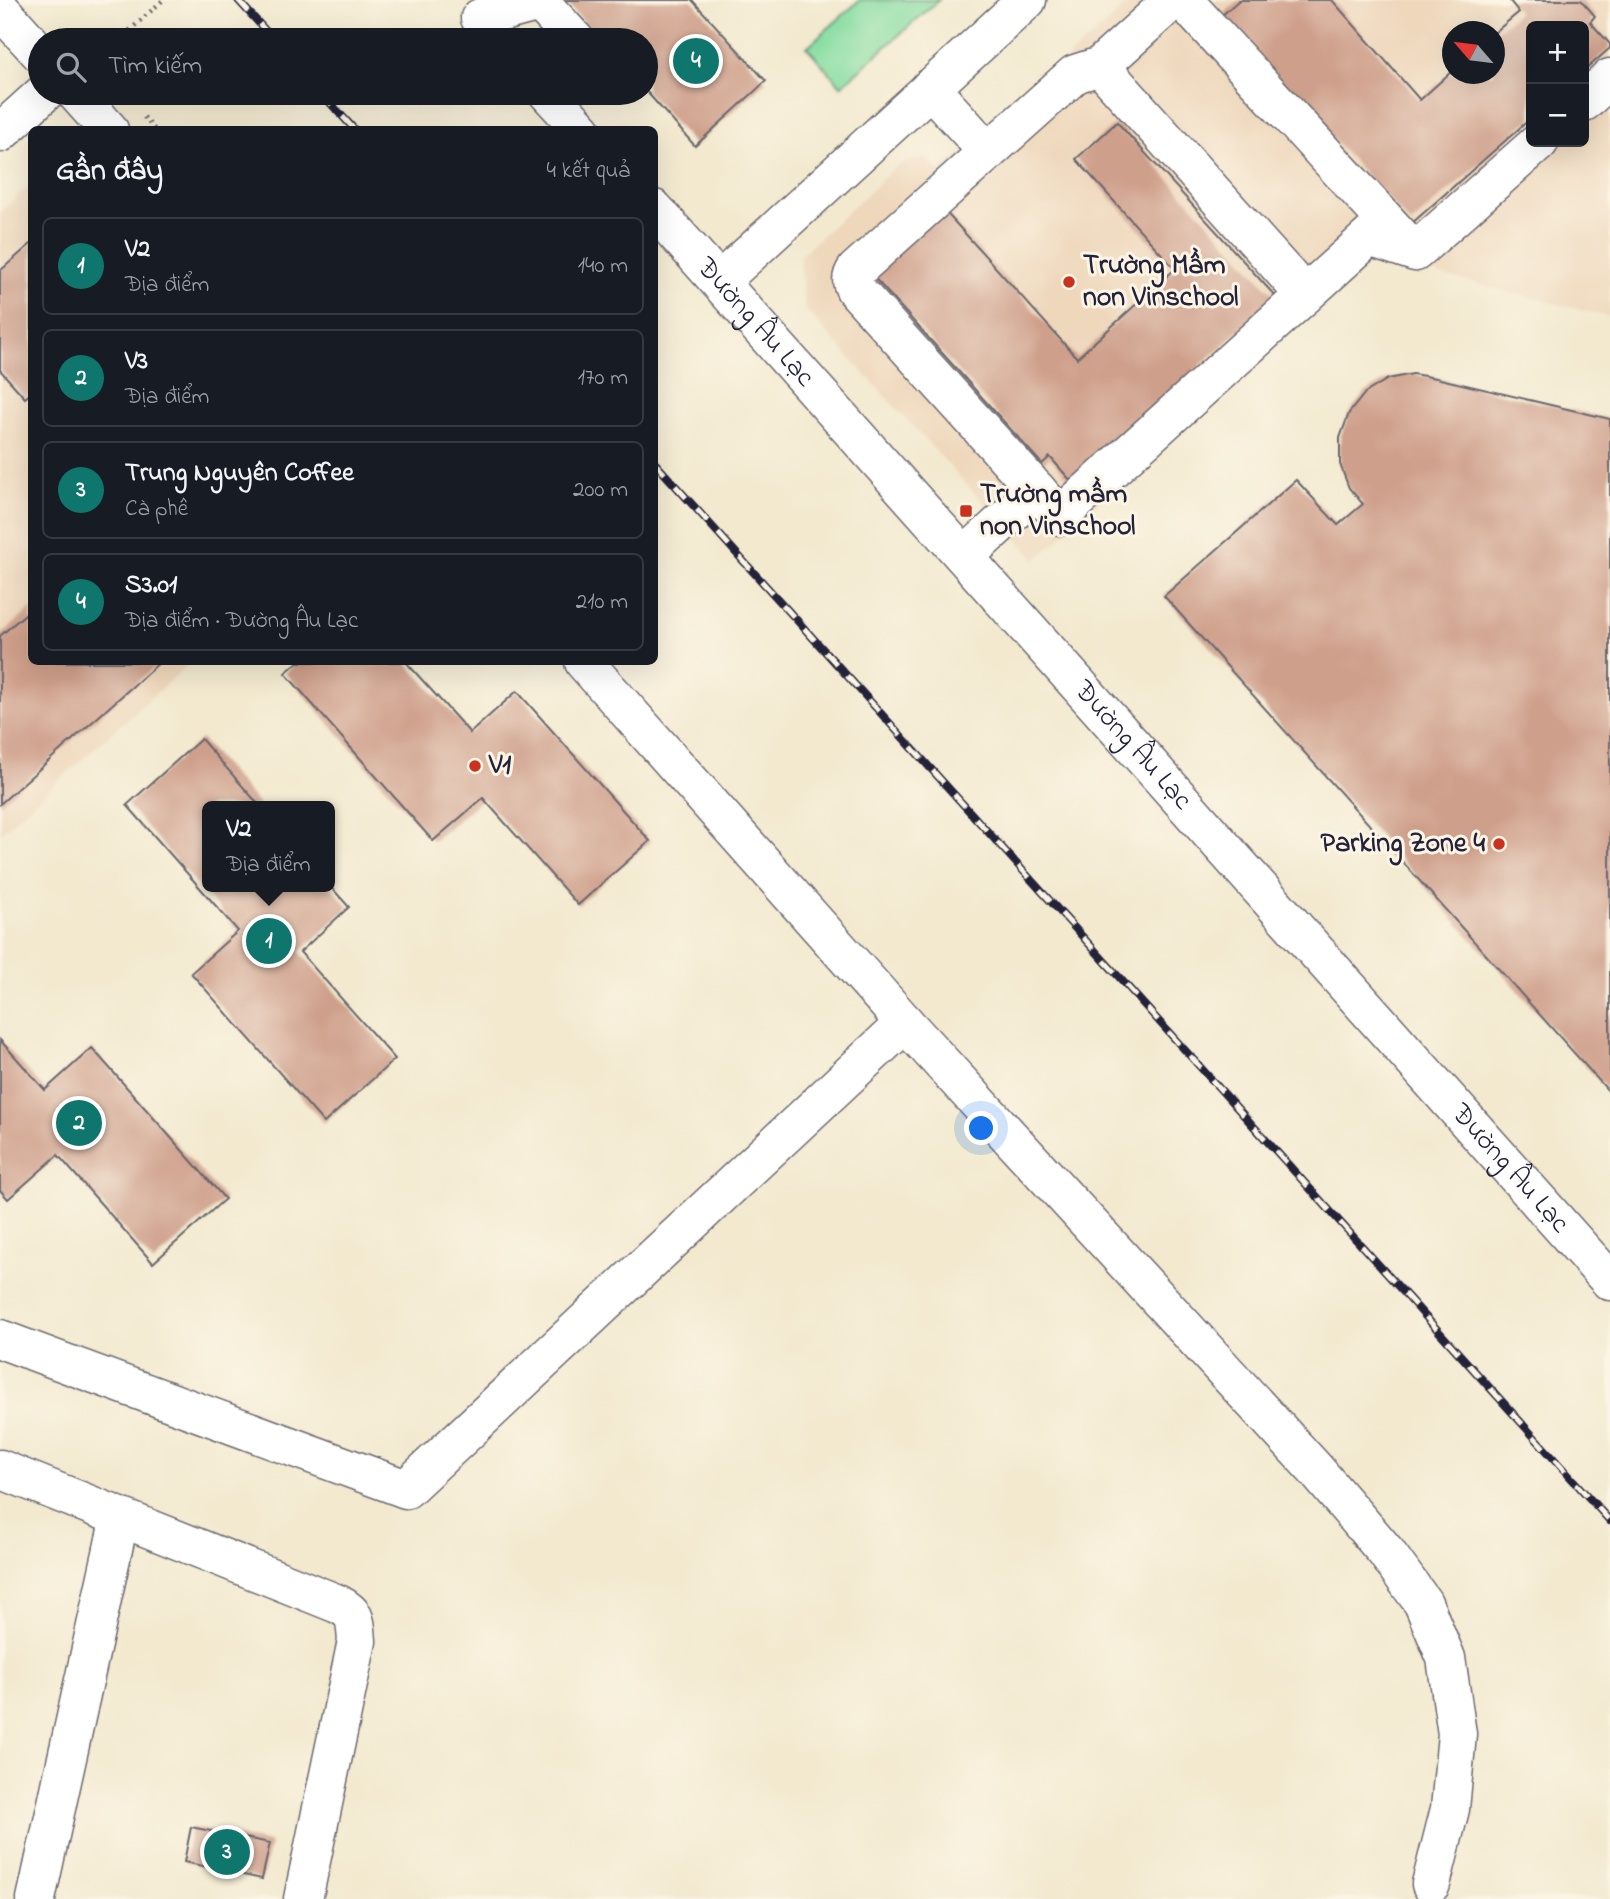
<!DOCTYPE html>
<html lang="vi">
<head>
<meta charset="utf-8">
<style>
  body { margin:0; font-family:"Indie Flower",sans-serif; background:#242831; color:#f1f3f6 }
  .controls { position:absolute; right:21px; top:21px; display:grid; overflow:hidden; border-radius:10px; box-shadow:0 7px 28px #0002 }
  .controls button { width:63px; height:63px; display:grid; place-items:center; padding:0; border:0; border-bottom:2px solid #363941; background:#171b24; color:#f1f3f6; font:35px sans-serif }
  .compass { position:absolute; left:1442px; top:21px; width:63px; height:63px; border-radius:50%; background:#171b24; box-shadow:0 7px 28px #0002; rotate:298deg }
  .you { position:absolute; left:982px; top:1129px; width:24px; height:24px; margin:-18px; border:5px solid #fff; border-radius:50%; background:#1a73e8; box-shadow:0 0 0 10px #1a73e833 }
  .badge { display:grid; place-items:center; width:46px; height:46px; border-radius:50%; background:#0f766e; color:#fff; font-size:23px; font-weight:700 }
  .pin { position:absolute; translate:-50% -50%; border:4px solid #fff; box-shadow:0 2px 7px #0006 }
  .popup { position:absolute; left:202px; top:801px; width:133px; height:91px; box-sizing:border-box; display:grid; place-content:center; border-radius:10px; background:#171b24; filter:drop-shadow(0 2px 5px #0005); font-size:23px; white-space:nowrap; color:#9ea1a6 }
  .popup b { font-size:26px; color:#f1f3f6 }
  .popup::after { content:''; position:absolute; left:50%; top:100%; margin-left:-14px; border:14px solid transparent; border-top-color:#171b24 }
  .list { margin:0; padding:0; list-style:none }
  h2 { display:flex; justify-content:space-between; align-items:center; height:91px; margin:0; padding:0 28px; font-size:30px }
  h2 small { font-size:23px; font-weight:400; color:#9ea1a6 }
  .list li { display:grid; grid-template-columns:46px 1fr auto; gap:21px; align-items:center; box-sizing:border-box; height:98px; margin:0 14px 14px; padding:0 14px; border:2px solid #363941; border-radius:10px }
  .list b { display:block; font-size:26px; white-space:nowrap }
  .list p { margin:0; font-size:23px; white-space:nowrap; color:#9ea1a6 }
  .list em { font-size:23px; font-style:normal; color:#9ea1a6 }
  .icon { flex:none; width:38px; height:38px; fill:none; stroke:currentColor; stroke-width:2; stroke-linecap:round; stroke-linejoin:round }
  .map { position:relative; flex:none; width:1610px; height:1899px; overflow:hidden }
  .search { position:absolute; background:#171b24; box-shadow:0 7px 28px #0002; left:28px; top:28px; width:630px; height:77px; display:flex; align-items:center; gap:18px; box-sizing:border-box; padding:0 24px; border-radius:38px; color:#9ea1a6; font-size:26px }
  .panel { position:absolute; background:#171b24; box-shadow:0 7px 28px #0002; left:28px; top:126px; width:630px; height:539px; border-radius:10px }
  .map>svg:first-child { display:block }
</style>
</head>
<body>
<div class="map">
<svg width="1610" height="1899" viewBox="0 0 1610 1899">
  <rect width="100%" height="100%" fill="#fcf5e5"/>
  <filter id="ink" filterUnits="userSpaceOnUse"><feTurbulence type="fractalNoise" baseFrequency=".0143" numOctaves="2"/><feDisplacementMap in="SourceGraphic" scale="14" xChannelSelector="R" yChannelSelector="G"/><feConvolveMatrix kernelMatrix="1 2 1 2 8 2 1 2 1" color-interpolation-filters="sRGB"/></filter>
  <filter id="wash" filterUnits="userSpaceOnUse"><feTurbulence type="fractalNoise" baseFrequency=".00686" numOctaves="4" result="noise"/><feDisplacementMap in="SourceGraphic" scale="28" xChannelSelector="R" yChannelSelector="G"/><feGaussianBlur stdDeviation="1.57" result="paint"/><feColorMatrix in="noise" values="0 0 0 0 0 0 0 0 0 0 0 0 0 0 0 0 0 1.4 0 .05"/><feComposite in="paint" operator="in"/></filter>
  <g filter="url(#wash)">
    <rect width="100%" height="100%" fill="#f2e9cf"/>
    <!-- built -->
    <path fill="#eed7bb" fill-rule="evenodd" d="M1133 0H1610V317L1365 256 1036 560 805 309 800 256 898 165 925 157 939 172ZM1531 26H1584V142H1531ZM1452 32H1494V74H1452Z
      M26 188H31L32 662H191L0 833V212Z"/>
    <!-- green -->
    <path fill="#85dda1" stroke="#54806e" stroke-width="2" d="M860 0H939L841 86 807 47Z"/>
    <g id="blocks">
      <!-- building -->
      <path fill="#ce9f8a" d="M564 0H692L766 81 695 146 646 91V40H600Z
        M1239 0H1332L1420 100 1452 71V74H1494V33L1519 12 1509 0H1581L1595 16 1590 22 1610 44V48L1584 71V26H1531V118L1411 224 1220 17Z
        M1117 122 1276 297 1072 482 1050 457 1042 464 871 274 943 209 1077 358 1175 269 1076 159Z
        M32 243V392L25 398 0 370V271Z
        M1413 374 1436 378 1610 419V1093L1164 596 1296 480 1338 525 1363 504 1349 488 1340 464V438L1349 413 1365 393 1388 379Z
        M32 608V662H160L0 804V636Z
        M298 662H406L470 733 517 691 650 841 578 905 483 798 433 841 285 673Z
        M201 739 260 806H208V887H331L349 907 300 952 395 1059 324 1123 191 973 238 931 127 805Z
        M0 1040 45 1090 92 1048 225 1199 153 1263 58 1155 8 1199 0 1190Z
        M191 1827 270 1843 262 1879 184 1862Z"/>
    </g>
  </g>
  <g filter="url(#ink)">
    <use href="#blocks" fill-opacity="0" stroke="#6b686f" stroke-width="2"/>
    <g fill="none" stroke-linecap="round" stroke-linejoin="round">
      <!-- minor casing -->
      <g stroke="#6b686f" stroke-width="41">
        <g id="minor">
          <path d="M1173 0 1100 66 1075 74 856 270C851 277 851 282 855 289L1060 516 1369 237 1415 252 1539 142"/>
          <path d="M1183 0 1414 251"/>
          <path d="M0 9 40 53"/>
          <path d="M480 18 540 2 575 40"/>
          <path d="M1100 66 1305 295"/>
          <path d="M930 88 988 152"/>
          <path d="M76 93 109 130"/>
          <path d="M548 93 582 130"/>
          <path d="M1584 102 1610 78"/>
          <path d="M0 133 44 93"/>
          <path id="s1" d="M654 209 1610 1281"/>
          <path d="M720 281 1027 0"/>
          <path d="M965 556 1037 490"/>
          <path d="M584 662 905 1023 1315 1469 1386 1552 1423 1603 1446 1658 1457 1734 1450 1809 1431 1884"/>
          <path d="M0 1339 406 1489 905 1023"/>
          <path d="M0 1469 338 1604C357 1614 355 1620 357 1641L303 1899"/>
          <path d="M36 1899 120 1517"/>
        </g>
      </g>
      <!-- path -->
      <path stroke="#6b686f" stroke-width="4.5" stroke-dasharray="2 5" stroke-linecap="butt" d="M119 40 163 0
        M144 117 155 130"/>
      <!-- minor -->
      <use href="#minor" stroke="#fff" stroke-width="38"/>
      <!-- rail casing -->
      <g stroke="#22223b" stroke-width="8">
        <path id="rail" d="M238 0 274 40
          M321 93 355 130
          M654 462 1610 1521"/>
      </g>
      <!-- rail -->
      <use href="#rail" stroke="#fcf5e5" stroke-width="5" stroke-dasharray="16" stroke-linecap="butt"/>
    </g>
  </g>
  <!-- markers -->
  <g fill="#c8321e" stroke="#fcf5e5" stroke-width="2.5">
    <circle cx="1069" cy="282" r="7"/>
    <rect x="959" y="504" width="14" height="14" rx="3.5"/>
    <circle cx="475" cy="766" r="7"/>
    <circle cx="1499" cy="844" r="7"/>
  </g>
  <g text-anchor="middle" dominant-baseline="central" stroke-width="6" stroke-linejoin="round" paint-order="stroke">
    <!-- poi labels -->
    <g font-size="28" font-weight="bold" fill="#22223b" stroke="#fcf5e5" text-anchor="start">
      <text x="1083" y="266">Trường Mầm<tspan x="1083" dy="32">non Vinschool</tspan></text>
      <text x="980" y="495">Trường mầm<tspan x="980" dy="32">non Vinschool</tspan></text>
      <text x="489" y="766">V1</text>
      <text x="1485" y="844" text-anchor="end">Parking Zone 4</text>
    </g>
    <!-- street labels -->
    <g font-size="28" fill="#22223b" stroke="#fcf5e5">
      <text stroke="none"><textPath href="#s1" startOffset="152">Đường Âu Lạc</textPath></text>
      <text stroke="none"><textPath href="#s1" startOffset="719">Đường Âu Lạc</textPath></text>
      <text stroke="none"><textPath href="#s1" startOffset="1286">Đường Âu Lạc</textPath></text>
    </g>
  </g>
</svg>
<div class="controls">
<button>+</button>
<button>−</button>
</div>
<svg class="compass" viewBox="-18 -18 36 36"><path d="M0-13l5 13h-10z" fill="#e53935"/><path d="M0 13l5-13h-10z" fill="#9ea1a6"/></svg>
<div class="you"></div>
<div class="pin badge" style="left:269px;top:941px">1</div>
<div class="popup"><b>V2</b>Địa điểm</div>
<div class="pin badge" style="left:79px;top:1123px">2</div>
<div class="pin badge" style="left:227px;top:1852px">3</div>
<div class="pin badge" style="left:696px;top:61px">4</div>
<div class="search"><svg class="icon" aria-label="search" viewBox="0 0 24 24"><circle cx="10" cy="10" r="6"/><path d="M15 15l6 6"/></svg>Tìm kiếm</div>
<section class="panel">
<h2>Gần đây<small>4 kết quả</small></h2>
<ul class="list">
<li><span class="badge">1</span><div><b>V2</b><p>Địa điểm</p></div><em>140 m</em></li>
<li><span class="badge">2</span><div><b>V3</b><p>Địa điểm</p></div><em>170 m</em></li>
<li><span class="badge">3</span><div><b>Trung Nguyên Coffee</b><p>Cà phê</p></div><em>200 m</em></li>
<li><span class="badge">4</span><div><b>S3.01</b><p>Địa điểm · Đường Âu Lạc</p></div><em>210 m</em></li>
</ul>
</section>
</div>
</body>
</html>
